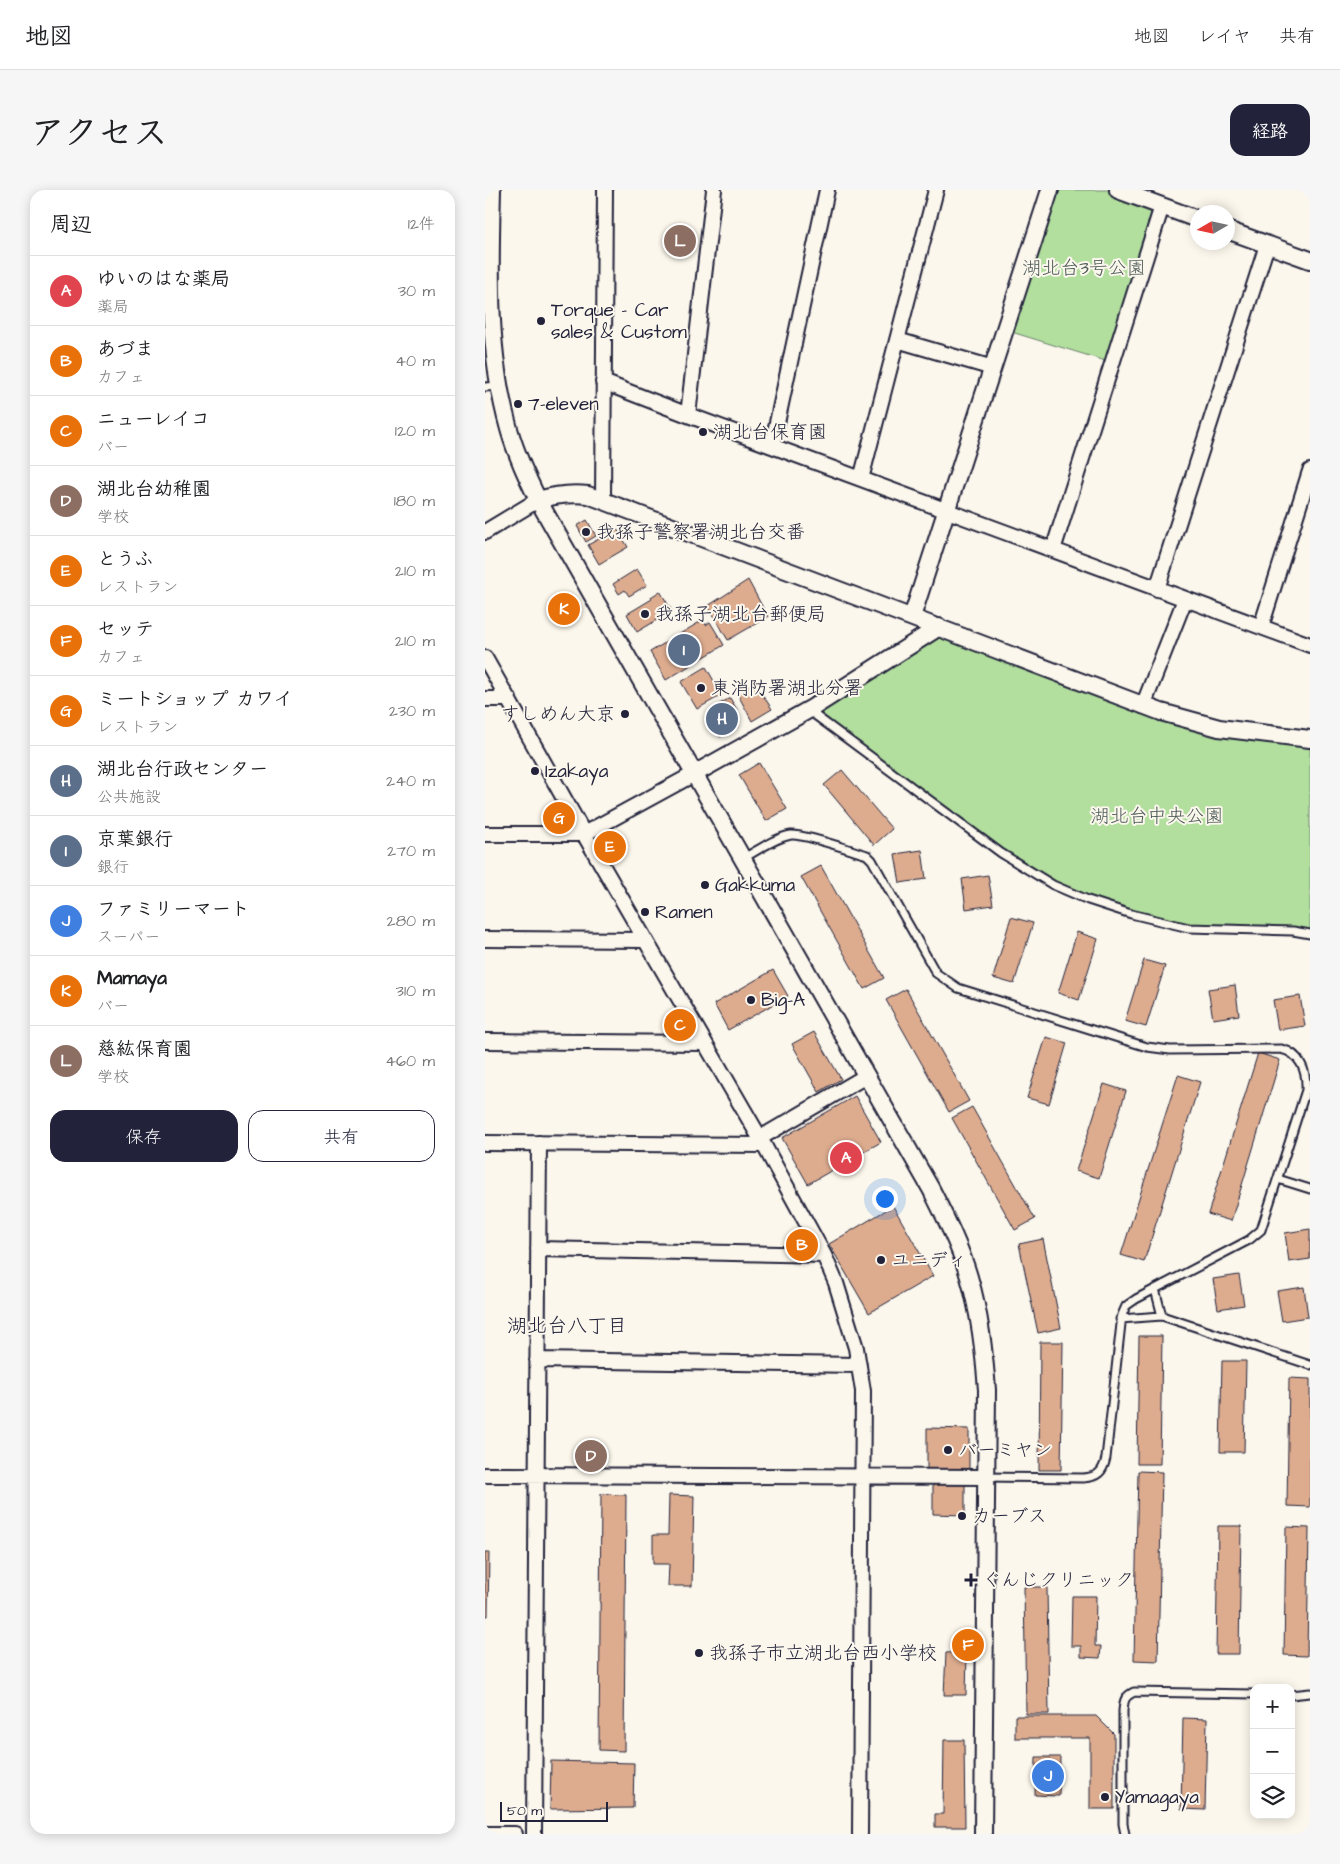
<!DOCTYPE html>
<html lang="ja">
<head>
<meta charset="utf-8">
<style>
  body { margin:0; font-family:"Architects Daughter","Klee One",sans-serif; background:#f6f6f6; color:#202124 }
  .controls { position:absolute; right:15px; bottom:15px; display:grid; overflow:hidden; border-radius:10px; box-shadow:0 2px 12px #0003 }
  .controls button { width:45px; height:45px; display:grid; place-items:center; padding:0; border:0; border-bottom:1px solid #e0e0e0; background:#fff; color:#202124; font:25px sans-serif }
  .compass { position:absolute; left:705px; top:15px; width:45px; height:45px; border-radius:50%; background:#fff; box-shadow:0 2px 12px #0003; rotate:261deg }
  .scale { position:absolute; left:15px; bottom:12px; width:108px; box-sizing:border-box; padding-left:5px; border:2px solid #22223b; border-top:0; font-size:14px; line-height:18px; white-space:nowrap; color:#22223b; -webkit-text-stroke:4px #fbf7ec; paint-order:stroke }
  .you { position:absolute; left:399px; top:1008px; width:18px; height:18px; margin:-12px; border:4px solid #fff; border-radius:50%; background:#1a73e8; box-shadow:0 0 0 8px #1a73e833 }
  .badge { display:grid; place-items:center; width:32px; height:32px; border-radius:50%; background:#22223b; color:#fff; font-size:16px; font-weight:700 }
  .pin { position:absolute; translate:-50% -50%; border:2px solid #fff; box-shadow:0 1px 5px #0006 }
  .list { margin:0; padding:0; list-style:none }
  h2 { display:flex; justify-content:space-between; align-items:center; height:65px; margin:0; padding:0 20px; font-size:21px }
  h2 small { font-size:16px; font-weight:400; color:#757577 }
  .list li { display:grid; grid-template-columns:32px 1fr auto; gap:15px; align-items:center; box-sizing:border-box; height:70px; padding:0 20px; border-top:1px solid #e0e0e0 }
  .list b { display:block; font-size:19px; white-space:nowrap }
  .list p { margin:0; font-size:16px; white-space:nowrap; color:#757577 }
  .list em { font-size:16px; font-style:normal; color:#757577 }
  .actions { display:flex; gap:10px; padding:15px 20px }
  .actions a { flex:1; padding:11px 0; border:1px solid #22223b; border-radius:15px; text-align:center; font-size:18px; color:#22223b }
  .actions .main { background:#22223b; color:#fff }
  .icon { flex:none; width:28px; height:28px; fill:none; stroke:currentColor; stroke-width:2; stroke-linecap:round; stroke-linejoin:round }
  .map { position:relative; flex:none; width:825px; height:1644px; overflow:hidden; border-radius:15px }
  header { display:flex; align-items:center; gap:30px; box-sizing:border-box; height:70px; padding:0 25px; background:#fff; border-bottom:1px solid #e0e0e0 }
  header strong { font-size:24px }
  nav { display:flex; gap:28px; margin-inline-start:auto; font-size:18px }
  .intro { display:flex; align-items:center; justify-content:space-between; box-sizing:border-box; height:120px; padding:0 30px }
  h1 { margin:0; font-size:35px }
  .button { padding:12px 22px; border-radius:15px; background:#22223b; color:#fff; font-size:18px; font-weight:700 }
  main { display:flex; gap:30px; padding:0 30px }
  aside { flex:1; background:#fff; border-radius:15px; box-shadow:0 2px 12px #0003 }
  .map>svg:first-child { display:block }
</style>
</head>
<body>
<header>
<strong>地図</strong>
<nav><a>地図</a><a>レイヤ</a><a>共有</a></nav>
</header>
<div class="intro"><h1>アクセス</h1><a class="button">経路</a></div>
<main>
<aside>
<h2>周辺<small>12件</small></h2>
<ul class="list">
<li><span class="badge" style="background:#e0444e">A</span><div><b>ゆいのはな薬局</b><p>薬局</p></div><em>30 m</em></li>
<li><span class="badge" style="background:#e8710a">B</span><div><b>あづま</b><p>カフェ</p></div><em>40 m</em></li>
<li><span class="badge" style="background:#e8710a">C</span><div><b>ニューレイコ</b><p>バー</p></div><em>120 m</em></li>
<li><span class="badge" style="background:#8d6e63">D</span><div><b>湖北台幼稚園</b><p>学校</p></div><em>180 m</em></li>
<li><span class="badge" style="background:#e8710a">E</span><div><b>とうふ</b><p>レストラン</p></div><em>210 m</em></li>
<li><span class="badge" style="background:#e8710a">F</span><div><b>セッテ</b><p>カフェ</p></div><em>210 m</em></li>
<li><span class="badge" style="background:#e8710a">G</span><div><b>ミートショップ カワイ</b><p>レストラン</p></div><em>230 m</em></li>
<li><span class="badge" style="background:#5c6f8a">H</span><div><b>湖北台行政センター</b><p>公共施設</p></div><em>240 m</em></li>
<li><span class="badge" style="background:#5c6f8a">I</span><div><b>京葉銀行</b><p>銀行</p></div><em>270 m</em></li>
<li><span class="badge" style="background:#3f7fe0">J</span><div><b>ファミリーマート</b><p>スーパー</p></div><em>280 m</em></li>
<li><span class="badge" style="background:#e8710a">K</span><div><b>Mamaya</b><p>バー</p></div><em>310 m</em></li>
<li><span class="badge" style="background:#8d6e63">L</span><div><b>慈紘保育園</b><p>学校</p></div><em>460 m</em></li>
</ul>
<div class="actions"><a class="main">保存</a><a>共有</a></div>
</aside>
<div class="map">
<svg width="825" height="1644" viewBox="0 0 825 1644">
  <rect width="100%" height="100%" fill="#fbf7ec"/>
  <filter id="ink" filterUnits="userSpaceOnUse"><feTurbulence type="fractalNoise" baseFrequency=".02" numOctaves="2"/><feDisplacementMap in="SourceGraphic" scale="10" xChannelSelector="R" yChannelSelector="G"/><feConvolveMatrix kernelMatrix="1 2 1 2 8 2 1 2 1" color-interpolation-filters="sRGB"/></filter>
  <g filter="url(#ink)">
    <!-- green -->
    <path fill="#b2df9e" stroke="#6a806c" d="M565 0H633L677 16 627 173 520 140Z
      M454 437 676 522 825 549V744L732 740 643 723 543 681 323 520Z"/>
    <!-- building -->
    <path fill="#ddac8f" stroke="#22223b" d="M102 330 111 346 101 352 92 336Z
      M132 339 143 357 114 374 103 355Z
      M152 379 162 395 144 406 140 400 134 404 128 394Z
      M263 390 283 427 243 450 223 416Z
      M175 401 187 421 152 442 142 424 167 409 166 407Z
      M218 430 221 435 225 432 239 455 181 490 165 462Z
      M221 477 237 505 212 519 196 492Z
      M269 492 287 519 267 531 252 503Z
      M245 508 252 520 246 523 254 536 235 547 222 524 234 517 233 515Z
      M274 573 302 619 281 631 254 585Z
      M357 580 407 639 389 655 339 595Z
      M437 660 441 689 415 693 410 664Z
      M336 676 399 788 379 799 316 687Z
      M503 685 508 715 481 719 477 689Z
      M526 727 548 733 529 794 508 788Z
      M592 742 613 749 594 810 573 803Z
      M659 770 680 776 661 837 640 831Z
      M288 780 303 806 243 840 229 814Z
      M750 795 754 825 728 829 723 799Z
      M421 799 484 911 464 922 401 810Z
      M815 806 820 836 793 840 788 810Z
      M329 842 356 889 334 902 307 854Z
      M561 847 582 853 564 914 542 908Z
      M773 863 795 870 746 1031 723 1024Z
      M693 885 715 892 659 1072 636 1065Z
      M619 894 641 901 614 988 591 981Z
      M370 906 396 952 323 994 297 948Z
      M487 917 550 1029 530 1040 467 928Z
      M408 1016 448 1086 384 1123 344 1054Z
      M825 1039V1069L804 1072 800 1043Z
      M558 1049 576 1138 553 1143 534 1054Z
      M754 1085 759 1115 733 1119 728 1089Z
      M819 1097 823 1127 797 1131 792 1101Z
      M654 1146H677L675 1274H652Z
      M555 1152H578L576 1280H554Z
      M737 1171H761L759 1262H735Z
      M804 1188 825 1189V1317L802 1316Z
      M442 1238 484 1239V1282L442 1281Z
      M653 1281 677 1282 673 1471 649 1470Z
      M448 1294H480V1325L448 1324Z
      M116 1304 141 1305 139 1561 114 1560Z
      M184 1305 209 1306 207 1396H183L184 1374H168V1345H183Z
      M733 1336H756L754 1464H731Z
      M801 1337 824 1338 822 1466 799 1465Z
      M0 1362H4L3 1426H0Z
      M539 1397H562L564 1524H541Z
      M587 1406H611L610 1456H616L615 1468 596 1467V1456H586Z
      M482 1462 481 1505H459L461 1463Z
      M530 1526H611L629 1544V1619H605V1548H530Z
      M698 1528 722 1529 720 1620 696 1619Z
      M459 1550H479L480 1637H450V1624H458Z
      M551 1567H575L574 1606 550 1605Z
      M66 1571 149 1573 148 1618 65 1619Z"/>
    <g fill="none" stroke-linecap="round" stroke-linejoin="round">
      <!-- service casing -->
      <g stroke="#22223b" stroke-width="11">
        <path id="service" d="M0 197 14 196
          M323 520 516 663 568 695 603 710 646 724 704 738 808 741 825 744
          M257 669C272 661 289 648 306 645 321 644 365 660 382 665L387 670 451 783 473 798 662 857 685 860 796 859C815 863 822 881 821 900L776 1040 764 1050 651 1109 641 1116 637 1125 621 1268C618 1282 613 1287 598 1288L501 1287
          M793 989 825 999
          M670 1099 677 1126
          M635 1129 677 1126 825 1175
          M806 1505 825 1503
          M640 1644 638 1634V1521C639 1510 639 1507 649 1502L769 1504"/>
      </g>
      <!-- minor casing -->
      <g stroke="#22223b" stroke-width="18">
        <path id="minor" d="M412 150 508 178
          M118 192 203 225 825 455
          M203 225 229 0
          M287 256 342 0
          M376 289 451 0
          M118 310 120 0
          M0 342 53 310
          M568 360 677 16
          M672 399 782 55
          M776 437 825 281
          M0 468 99 644 275 948 339 1065 351 1093 371 1158 378 1201 375 1644
          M0 509H24
          M658 516 700 409
          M0 644H99L209 584
          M0 749 160 750
          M0 851 219 853
          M275 948 381 886
          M0 953 279 955
          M53 1059 339 1065
          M52 1170 374 1175
          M0 1285 501 1287
          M0 1644H30
          M49 1644 54 953"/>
      </g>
      <!-- tertiary casing -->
      <g stroke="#22223b" stroke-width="20">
        <path id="tertiary" d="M7 0C5 80 2 162 24 239 31 264 42 287 53 310L446 999C460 1027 475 1056 484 1087 495 1124 499 1161 502 1200L498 1644
          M633 0 712 29
          M742 40 825 70
          M53 310C70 305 85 303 103 305L676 522 734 538 825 549
          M427 427 565 0
          M209 584 327 518 454 437"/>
      </g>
      <!-- service -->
      <use href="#service" stroke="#fbf7ec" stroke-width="7"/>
      <!-- minor -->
      <use href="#minor" stroke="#fbf7ec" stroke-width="14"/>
      <!-- tertiary -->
      <use href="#tertiary" stroke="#fbf7ec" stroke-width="16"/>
    </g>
  </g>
  <!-- markers -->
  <g fill="#22223b" stroke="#fbf7ec" stroke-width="2">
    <circle cx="56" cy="131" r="5"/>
    <circle cx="33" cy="214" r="5"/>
    <circle cx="218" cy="242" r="5"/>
    <circle cx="101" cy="342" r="5"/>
    <circle cx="160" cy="424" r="5"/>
    <circle cx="216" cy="498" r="5"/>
    <circle cx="140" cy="524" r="5"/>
    <circle cx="50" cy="581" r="5"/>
    <circle cx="220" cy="695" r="5"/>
    <circle cx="160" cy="722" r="5"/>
    <circle cx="266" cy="810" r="5"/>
    <circle cx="396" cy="1070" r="5"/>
    <circle cx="463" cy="1260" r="5"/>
    <circle cx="477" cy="1326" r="5"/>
    <path d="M483.5 1382.5h5v5h5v5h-5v5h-5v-5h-5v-5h5z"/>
    <circle cx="214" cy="1463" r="5"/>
    <circle cx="620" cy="1607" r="5"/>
  </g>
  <g text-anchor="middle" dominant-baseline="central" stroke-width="4" stroke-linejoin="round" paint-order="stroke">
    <!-- park labels -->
    <g font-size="19" fill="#4d5b59" stroke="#fbf7ec">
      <text x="599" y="78">湖北台3号公園</text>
      <text x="672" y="626">湖北台中央公園</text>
    </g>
    <!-- poi labels -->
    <g font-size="19" fill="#22223b" stroke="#fbf7ec" text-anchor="start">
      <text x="66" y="120">Torque - Car<tspan x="66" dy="22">sales &amp; Custom</tspan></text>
      <text x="43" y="214">7-eleven</text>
      <text x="228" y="242">湖北台保育園</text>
      <text x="111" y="342">我孫子警察署湖北台交番</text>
      <text x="170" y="424">我孫子湖北台郵便局</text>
      <text x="226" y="498">東消防署湖北分署</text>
      <text x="130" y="524" text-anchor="end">すしめん大京</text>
      <text x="60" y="581">Izakaya</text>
      <text x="230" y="695">Gakkuma</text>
      <text x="170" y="722">Ramen</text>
      <text x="276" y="810">Big-A</text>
      <text x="406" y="1070">ユニディ</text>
      <text x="473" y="1260">バーミヤン</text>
      <text x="487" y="1326">カーブス</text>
      <text x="497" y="1390">ぐんじクリニック</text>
      <text x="224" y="1463">我孫子市立湖北台西小学校</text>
      <text x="630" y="1607">Yamagaya</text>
    </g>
    <!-- neighbourhood labels -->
    <g font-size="20" fill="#22223b" stroke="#fbf7ec">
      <text x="82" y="1136">湖北台八丁目</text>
    </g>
  </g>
</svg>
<div class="controls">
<button>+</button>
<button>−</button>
<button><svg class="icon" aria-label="layers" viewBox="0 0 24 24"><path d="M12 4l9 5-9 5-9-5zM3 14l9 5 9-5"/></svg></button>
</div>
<svg class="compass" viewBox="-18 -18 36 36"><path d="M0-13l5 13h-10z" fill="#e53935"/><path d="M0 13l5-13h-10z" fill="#757577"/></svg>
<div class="scale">50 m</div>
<div class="you"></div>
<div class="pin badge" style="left:361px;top:968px;background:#e0444e">A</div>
<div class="pin badge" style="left:317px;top:1055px;background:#e8710a">B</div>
<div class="pin badge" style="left:195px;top:835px;background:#e8710a">C</div>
<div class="pin badge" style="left:106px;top:1266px;background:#8d6e63">D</div>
<div class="pin badge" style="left:125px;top:657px;background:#e8710a">E</div>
<div class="pin badge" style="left:483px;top:1455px;background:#e8710a">F</div>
<div class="pin badge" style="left:74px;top:628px;background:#e8710a">G</div>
<div class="pin badge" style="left:237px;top:529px;background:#5c6f8a">H</div>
<div class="pin badge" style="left:199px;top:460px;background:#5c6f8a">I</div>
<div class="pin badge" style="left:563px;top:1586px;background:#3f7fe0">J</div>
<div class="pin badge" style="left:79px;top:419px;background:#e8710a">K</div>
<div class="pin badge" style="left:195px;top:51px;background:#8d6e63">L</div>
</div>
</main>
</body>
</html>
